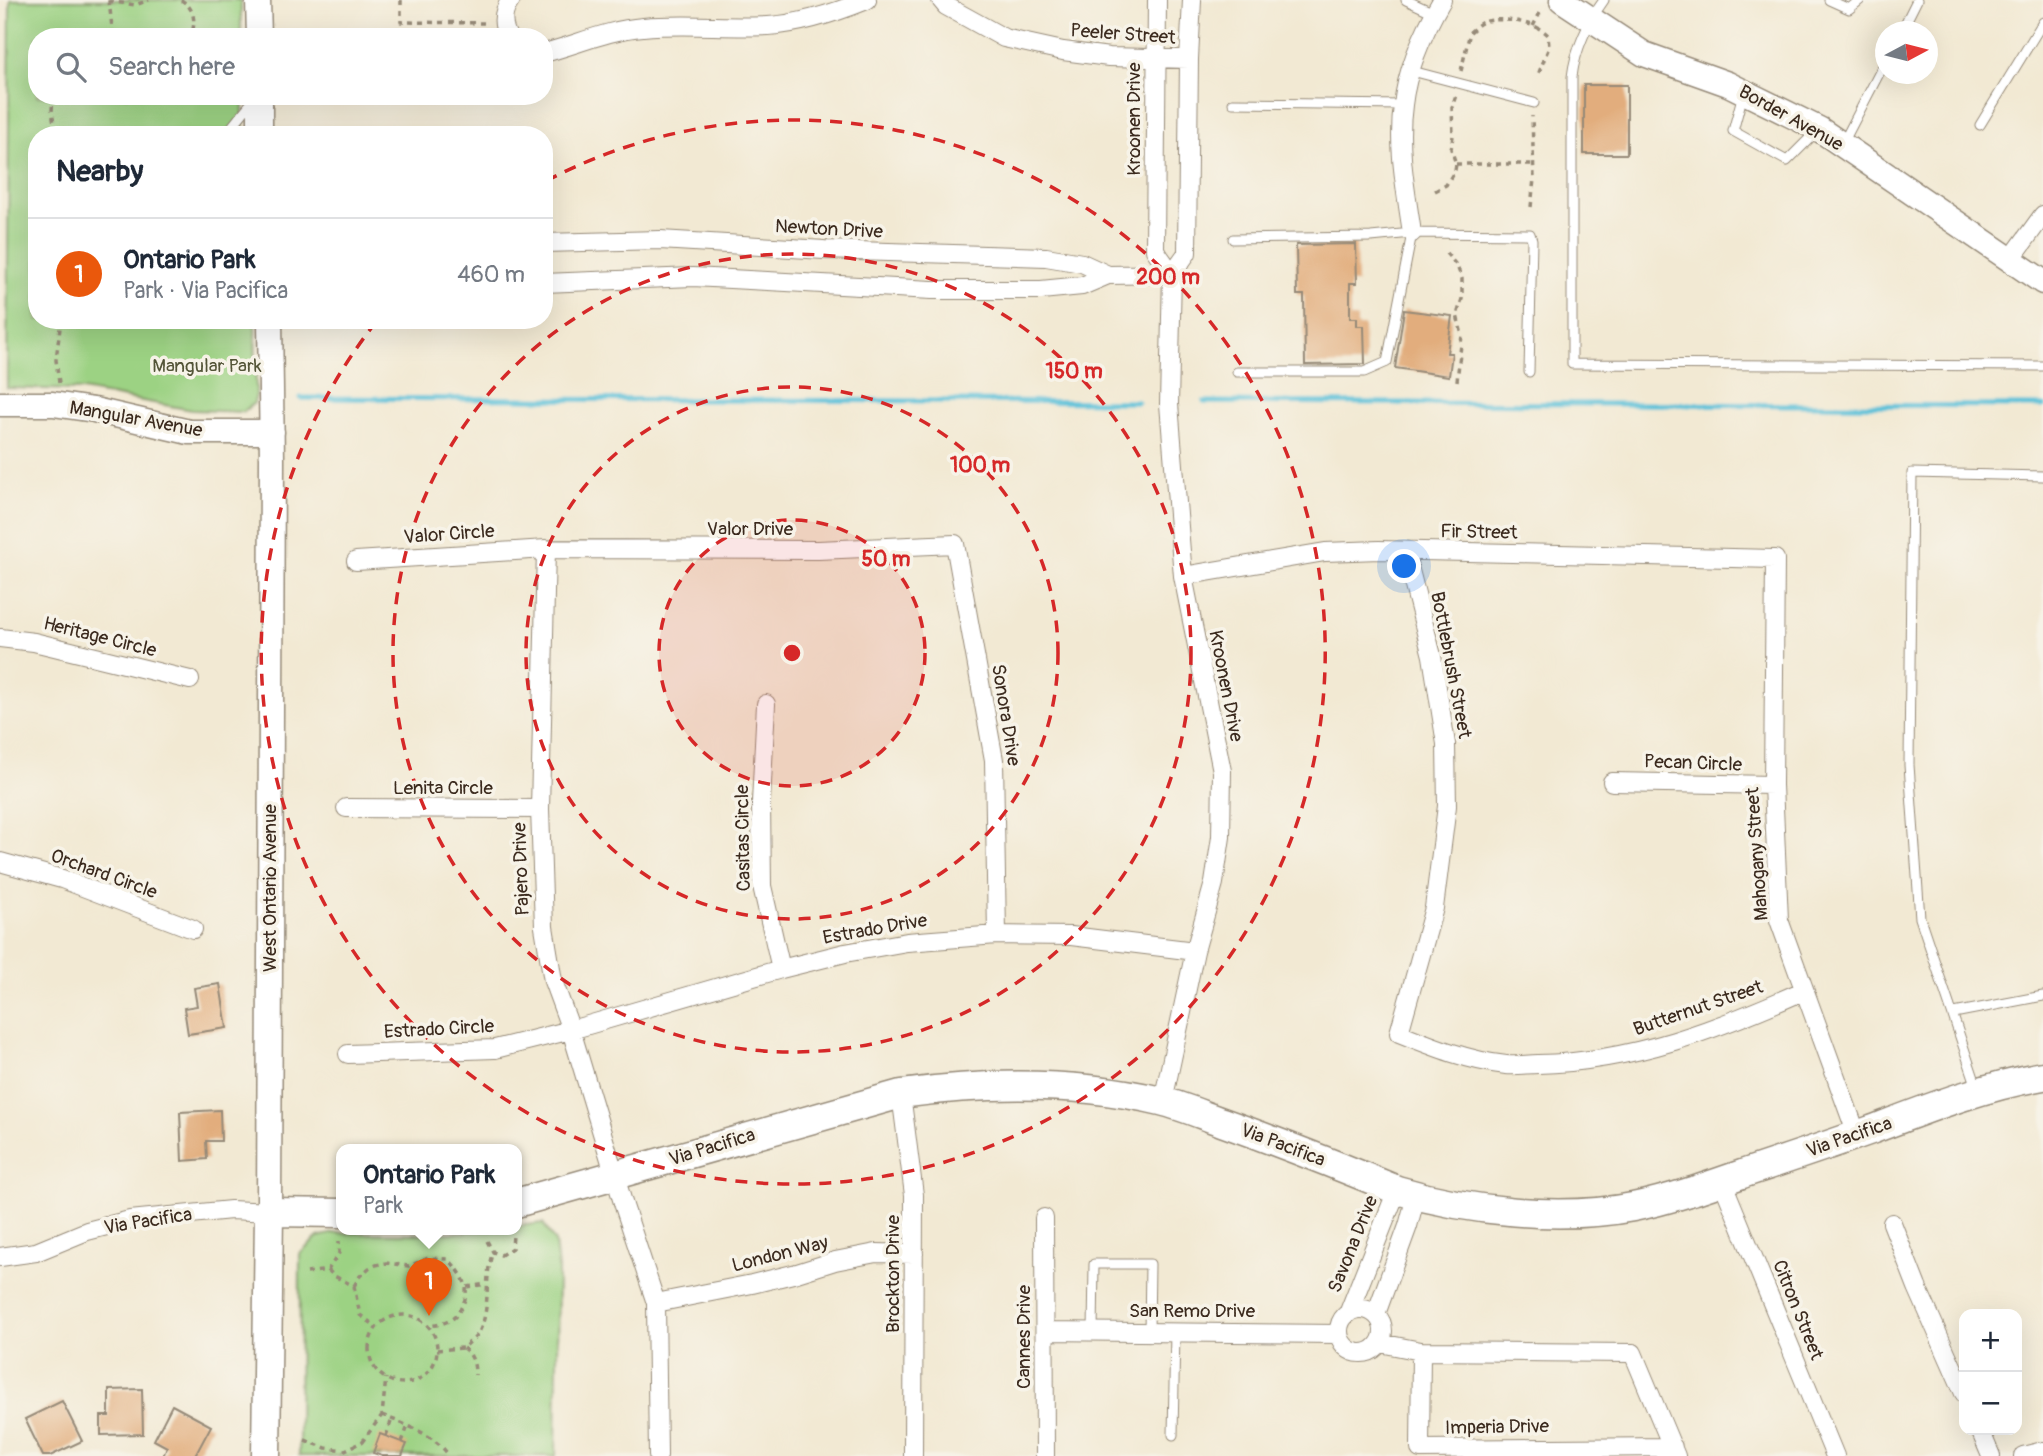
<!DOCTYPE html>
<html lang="en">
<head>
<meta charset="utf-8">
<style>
  body { margin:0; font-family:Pangolin,sans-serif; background:#f2f2f3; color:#1f2937 }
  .controls { position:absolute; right:21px; bottom:21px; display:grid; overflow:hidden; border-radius:14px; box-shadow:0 7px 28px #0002 }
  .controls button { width:63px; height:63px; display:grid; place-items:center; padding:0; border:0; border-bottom:2px solid #e0e1e3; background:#fff; color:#1f2937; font:35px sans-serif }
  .compass { position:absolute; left:1875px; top:21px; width:63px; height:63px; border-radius:50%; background:#fff; box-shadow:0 7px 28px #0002; rotate:83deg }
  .you { position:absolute; left:1405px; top:567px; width:24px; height:24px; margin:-18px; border:5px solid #fff; border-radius:50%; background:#1a73e8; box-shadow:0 0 0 10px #1a73e833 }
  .badge { display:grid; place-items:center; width:46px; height:46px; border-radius:50%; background:#ea580c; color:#fff; font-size:23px; font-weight:700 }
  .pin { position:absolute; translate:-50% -58px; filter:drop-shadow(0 2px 4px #0008) }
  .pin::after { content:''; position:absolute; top:37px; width:24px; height:21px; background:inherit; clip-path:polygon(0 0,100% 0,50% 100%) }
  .popup { position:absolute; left:336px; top:1144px; width:186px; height:91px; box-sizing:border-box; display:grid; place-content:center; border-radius:14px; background:#fff; filter:drop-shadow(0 2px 5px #0005); font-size:23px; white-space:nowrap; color:#747a83 }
  .popup b { font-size:26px; color:#1f2937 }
  .popup::after { content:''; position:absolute; left:50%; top:100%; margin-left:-14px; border:14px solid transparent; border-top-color:#fff }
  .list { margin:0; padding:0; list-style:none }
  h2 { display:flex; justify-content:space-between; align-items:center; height:91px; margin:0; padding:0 28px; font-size:30px }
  h2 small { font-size:23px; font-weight:400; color:#747a83 }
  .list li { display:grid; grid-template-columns:46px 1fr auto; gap:21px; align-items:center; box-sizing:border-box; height:112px; padding:0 28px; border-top:2px solid #e0e1e3 }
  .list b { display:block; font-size:26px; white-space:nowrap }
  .list p { margin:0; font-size:23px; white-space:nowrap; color:#747a83 }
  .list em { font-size:23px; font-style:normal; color:#747a83 }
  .icon { flex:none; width:38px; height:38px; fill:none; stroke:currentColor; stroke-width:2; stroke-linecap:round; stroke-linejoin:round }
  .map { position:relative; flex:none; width:2043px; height:1456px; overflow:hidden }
  .search { position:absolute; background:#fff; box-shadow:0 7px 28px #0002; left:28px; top:28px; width:525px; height:77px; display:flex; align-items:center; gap:18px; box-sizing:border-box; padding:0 24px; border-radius:28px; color:#747a83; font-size:26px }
  .panel { position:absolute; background:#fff; box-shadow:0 7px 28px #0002; left:28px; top:126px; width:525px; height:203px; border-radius:28px }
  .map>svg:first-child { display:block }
</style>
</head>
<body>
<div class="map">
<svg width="2043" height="1456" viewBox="0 0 2043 1456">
  <rect width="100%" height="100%" fill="#f7f3e8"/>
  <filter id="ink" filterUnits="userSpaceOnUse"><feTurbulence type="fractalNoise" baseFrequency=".0143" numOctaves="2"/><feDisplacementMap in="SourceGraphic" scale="14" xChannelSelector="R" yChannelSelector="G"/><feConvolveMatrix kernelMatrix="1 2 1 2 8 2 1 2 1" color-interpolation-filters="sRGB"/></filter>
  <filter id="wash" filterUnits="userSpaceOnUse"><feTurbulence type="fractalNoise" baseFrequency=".00686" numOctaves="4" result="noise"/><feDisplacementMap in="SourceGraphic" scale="28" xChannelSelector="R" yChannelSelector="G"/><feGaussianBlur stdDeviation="1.57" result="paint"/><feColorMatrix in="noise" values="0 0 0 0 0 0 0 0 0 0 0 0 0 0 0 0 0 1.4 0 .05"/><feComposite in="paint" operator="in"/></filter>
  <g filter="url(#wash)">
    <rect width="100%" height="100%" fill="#f2e9d3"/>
    <!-- green -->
    <path fill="#9cd283" stroke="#6c7e50" stroke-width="2" d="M10 0H241V37H37V96H243V135H37V320H255L256 395 254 403 243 412 192 410 82 390 7 388Z
      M543 1223 555 1242 558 1269 556 1456H299L300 1254 318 1237 334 1233 425 1234 516 1230 517 1226Z"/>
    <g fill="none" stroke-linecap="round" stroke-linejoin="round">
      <!-- stream -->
      <path stroke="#5bc1d9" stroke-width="5" d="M301 398 1138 402
        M1204 402 2043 406"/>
    </g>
    <g id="blocks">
      <!-- building -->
      <path fill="#e2ad7d" d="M1584 85H1627V154H1584Z
        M1356 244 1357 283H1350V318H1357V326H1364L1365 364 1305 365 1304 295H1297L1296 245Z
        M1404 310 1452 316 1447 353H1452L1449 376 1395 368Z
        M220 984 227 1028 188 1034 184 1008 197 1006 194 988Z
        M220 1110 221 1141H206L207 1159 182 1161 180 1112Z
        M142 1389 143 1434 101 1435V1416H109V1390Z
        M62 1401 82 1441 50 1456H43L25 1419Z
        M172 1405 211 1426 195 1456H163L167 1447 154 1440Z
        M380 1434 407 1444 402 1456H382L373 1453Z"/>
    </g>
  </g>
  <g filter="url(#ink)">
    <use href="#blocks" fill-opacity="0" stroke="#968a78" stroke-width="2"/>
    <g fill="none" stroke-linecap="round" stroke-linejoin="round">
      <!-- lane casing -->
      <g stroke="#968a78" stroke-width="11">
        <path id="lane" d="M1406 0 1434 13
          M1604 0C1588 22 1575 50 1572 77V364L2043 366
          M1829 0 1849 9 1860 0
          M1901 32 1917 0
          M1412 71 1534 103
          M1743 94 1733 131 1787 161 1817 131
          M1233 103 1402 105
          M1980 125 2043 22
          M228 135 230 129 255 98
          M1843 143 1885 62
          M1233 239 1371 237 1412 233 1530 234 1532 240 1529 372
          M1237 372H1364L1387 362 1412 233
          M1954 1013 2043 996
          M1978 1090 1920 918 1909 765 1912 473 2043 476
          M1093 1332 1094 1264H1150L1149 1332
          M1173 1435 1175 1332"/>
      </g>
      <!-- street casing -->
      <g stroke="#968a78" stroke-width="20">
        <path id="street" d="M941 0 946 6 1004 38 1063 51 1109 57 1189 59
          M1157 0 1155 250 1172 274
          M508 37C501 23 502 12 511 0
          M544 53C578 44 608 30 643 27 684 23 727 28 768 26 802 24 835 13 867 0
          M1412 233C1406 191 1397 147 1403 105 1407 69 1424 31 1442 0
          M544 243 660 240 824 250 1046 257 1082 263 1108 275
          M2011 259 2043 215
          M544 283 693 277 932 290H1041L1082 286 1108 275 1172 274
          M546 549 540 809 544 927 553 981 571 1030 624 1206 656 1303 658 1456
          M1405 551 1432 656 1446 744 1447 806 1434 908 1399 1033C1434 1047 1469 1061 1506 1065 1517 1066 1528 1064 1538 1064 1633 1062 1718 1029 1803 991
          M356 561 546 549 818 550 955 544 994 760 997 935
          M1183 576 1325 552 1379 550 1775 559 1773 785 1779 920 1857 1135
          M0 638 34 642 190 680
          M766 704 761 803 762 886 781 969
          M1612 782 1773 785
          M346 808 540 809
          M0 862 62 879 193 929
          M348 1054 495 1049 571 1030 781 969 845 953 907 942 997 935 1071 936 1195 951
          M901 1094 914 1195 913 1456
          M1163 1101 1195 951 1214 883 1221 837 1222 771 1183 576 1169 404 1172 274 1187 253 1189 59 1192 0
          M1722 1181 1835 1456
          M1044 1218 1045 1456
          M1892 1223 1917 1287 1964 1393
          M0 1257 36 1252 87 1231 130 1220 231 1210 269 1212
          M656 1303 752 1284 797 1273 835 1261 876 1253 914 1254
          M1339 1331a22 22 0 1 1 44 0a22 22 0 1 1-44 0Z
          M1348 1314 1397 1190
          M1376 1314 1408 1226 1416 1196
          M1045 1331 1339 1334
          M1380 1343 1421 1351 1633 1353 1676 1456
          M1421 1351 1420 1449 1673 1447
          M1980 1430 1991 1456
          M2023 1456 2043 1451"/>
      </g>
      <!-- secondary casing -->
      <g stroke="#968a78" stroke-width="27">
        <path id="secondary" d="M258 0 259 37
          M1562 0 1644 54 1728 84 1819 129 2043 282
          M260 96V135
          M0 404H53L94 410 189 432H272
          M269 1212 272 459 270 320"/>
      </g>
      <!-- primary casing -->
      <g stroke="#968a78" stroke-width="31">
        <path id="primary" d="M516 1203 901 1094C988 1082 1075 1081 1161 1101 1182 1106 1202 1115 1222 1122 1281 1143 1339 1166 1397 1190 1468 1211 1560 1221 1633 1207 1672 1199 1708 1186 1745 1173 1787 1159 1829 1145 1871 1130 1926 1109 1984 1086 2043 1076
          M266 1456 269 1212 342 1213"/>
      </g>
      <!-- path -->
      <path stroke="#968a78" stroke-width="3.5" stroke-dasharray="5 5" stroke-linecap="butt" d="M109 0 113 37
        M181 0C195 8 196 22 191 37
        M401 0V22L488 23
        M109 1 135 5 149 0
        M1533 26 1540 13
        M1461 71 1470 32C1474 29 1478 24 1483 22 1501 16 1536 22 1548 35L1549 47 1538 75
        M53 96 52 111 56 135
        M1456 164H1532
        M1435 191 1446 185 1455 170 1456 164 1451 149 1453 136 1452 107 1456 95
        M1531 207 1534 179 1532 116
        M1446 253 1457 266 1462 279V299L1457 315 1462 335 1457 381
        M59 383 56 360 61 320
        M487 1241 493 1252 501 1255 512 1248 513 1235
        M328 1270 334 1276 354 1286 360 1315 377 1327
        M307 1273 328 1270 339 1253V1241
        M354 1286 360 1276 369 1268 376 1265 386 1263 409 1266 428 1258 448 1259C462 1273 473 1288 461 1308 458 1313 456 1317 450 1320 444 1324 436 1325 429 1326
        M467 1287 486 1284
        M369 1349a34 34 0 1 1 68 0a34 34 0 1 1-68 0Z
        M463 1348C473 1355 475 1364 475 1375
        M437 1350 463 1348C468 1343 476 1338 479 1332 492 1307 483 1277 493 1252
        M382 1415C405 1425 435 1434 449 1456
        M386 1436 392 1419
        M305 1440 326 1448 345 1450 362 1442 382 1415 386 1378
        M402 1442 408 1426"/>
      <!-- lane -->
      <use href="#lane" stroke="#fff" stroke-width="9"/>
      <!-- street -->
      <use href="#street" stroke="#fff" stroke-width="18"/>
      <!-- secondary -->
      <use href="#secondary" stroke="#fff" stroke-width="24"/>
      <!-- primary -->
      <use href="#primary" stroke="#fff" stroke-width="28"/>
    </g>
  </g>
  <!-- distance rings -->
  <circle cx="792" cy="653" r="133" fill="#d62828" fill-opacity=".12"/>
  <g fill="none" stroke="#d62828" stroke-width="3.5" stroke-dasharray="12 9">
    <circle cx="792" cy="653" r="133"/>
    <circle cx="792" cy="653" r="266"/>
    <circle cx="792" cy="653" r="399"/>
    <path d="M546 181A532 532 0 1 1 376 322"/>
  </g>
  <g text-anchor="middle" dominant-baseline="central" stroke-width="7" stroke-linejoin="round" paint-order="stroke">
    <!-- street labels -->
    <g font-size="19" fill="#3b2a1e" stroke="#f7f3e8">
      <text transform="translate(1123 34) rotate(4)">Peeler Street</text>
      <text transform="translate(1791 118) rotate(29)">Border Avenue</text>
      <text transform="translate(1134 119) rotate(-90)">Kroonen Drive</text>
      <text transform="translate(829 229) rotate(3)">Newton Drive</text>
      <text transform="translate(136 419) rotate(10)">Mangular Avenue</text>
      <text x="750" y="529">Valor Drive</text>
      <text transform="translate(1479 532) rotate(1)">Fir Street</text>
      <text transform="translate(449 534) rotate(-4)">Valor Circle</text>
      <text transform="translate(100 637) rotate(14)">Heritage Circle</text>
      <text transform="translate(1451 665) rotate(79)">Bottlebrush Street</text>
      <text transform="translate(1226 686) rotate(79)">Kroonen Drive</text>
      <text transform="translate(1006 715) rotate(81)">Sonora Drive</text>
      <text transform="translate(1693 763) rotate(2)">Pecan Circle</text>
      <text x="443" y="788">Lenita Circle</text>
      <text transform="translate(743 838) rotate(-91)">Casitas Circle</text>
      <text transform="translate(1757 854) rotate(-94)">Mahogany Street</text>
      <text transform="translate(521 869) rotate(-92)">Pajero Drive</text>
      <text transform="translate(104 874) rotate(20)">Orchard Circle</text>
      <text transform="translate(270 888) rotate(-90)">West Ontario Avenue</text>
      <text transform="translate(875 929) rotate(-10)">Estrado Drive</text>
      <text transform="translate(1698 1008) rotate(-19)">Butternut Street</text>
      <text transform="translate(439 1029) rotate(-3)">Estrado Circle</text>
      <text transform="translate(1849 1137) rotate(-19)">Via Pacifica</text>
      <text transform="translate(1283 1145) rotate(21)">Via Pacifica</text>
      <text transform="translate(712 1147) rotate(-17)">Via Pacifica</text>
      <text transform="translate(148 1221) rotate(-9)">Via Pacifica</text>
      <text transform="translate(1353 1244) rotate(-68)">Savona Drive</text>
      <text transform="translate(780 1254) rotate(-14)">London Way</text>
      <text transform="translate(893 1274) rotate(-90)">Brockton Drive</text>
      <text transform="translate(1798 1310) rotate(68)">Citron Street</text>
      <text x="1192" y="1311">San Remo Drive</text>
      <text transform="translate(1024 1337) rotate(-90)">Cannes Drive</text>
      <text transform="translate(1497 1427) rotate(-1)">Imperia Drive</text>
    </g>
    <!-- park labels -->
    <g font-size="19" fill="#535437" stroke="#f7f3e8">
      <text x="207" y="366">Mangular Park</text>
    </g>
  </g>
  <circle cx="792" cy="653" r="10" fill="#d62828" stroke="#f7f3e8" stroke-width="3.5"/>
  <g font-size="21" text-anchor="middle" font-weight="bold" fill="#d62828" stroke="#f7f3e8" stroke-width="7" stroke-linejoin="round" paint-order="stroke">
    <text x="1168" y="284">200 m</text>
    <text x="1074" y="378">150 m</text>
    <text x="980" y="472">100 m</text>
    <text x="886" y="566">50 m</text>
  </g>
</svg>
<div class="controls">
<button>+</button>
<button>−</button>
</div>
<svg class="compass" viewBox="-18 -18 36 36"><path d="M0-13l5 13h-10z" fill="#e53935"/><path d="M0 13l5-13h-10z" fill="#747a83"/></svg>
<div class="you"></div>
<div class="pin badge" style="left:429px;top:1316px">1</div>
<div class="popup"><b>Ontario Park</b>Park</div>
<div class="search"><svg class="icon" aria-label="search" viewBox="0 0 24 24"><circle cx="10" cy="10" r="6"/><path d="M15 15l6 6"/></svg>Search here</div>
<section class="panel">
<h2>Nearby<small></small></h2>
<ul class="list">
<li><span class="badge">1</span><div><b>Ontario Park</b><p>Park · Via Pacifica</p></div><em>460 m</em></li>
</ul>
</section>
</div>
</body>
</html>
